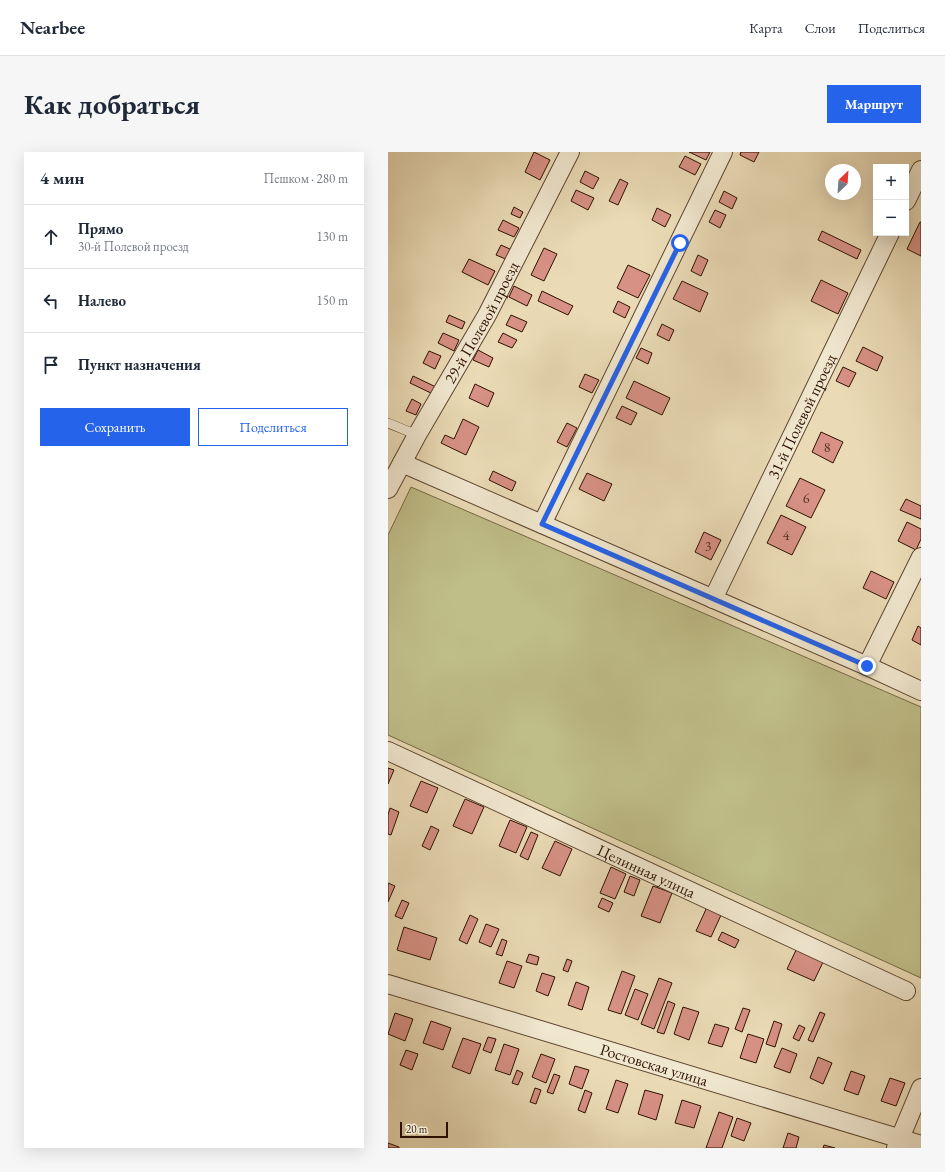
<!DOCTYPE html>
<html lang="ru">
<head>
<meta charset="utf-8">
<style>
  body { margin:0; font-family:"EB Garamond",serif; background:#f6f6f7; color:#1f2937 }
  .controls { position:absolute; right:12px; top:12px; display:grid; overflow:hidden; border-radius:0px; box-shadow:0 4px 16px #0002 }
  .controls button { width:36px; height:36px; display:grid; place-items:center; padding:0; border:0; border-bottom:1px solid #e0e1e3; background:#fff; color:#1f2937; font:20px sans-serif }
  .compass { position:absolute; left:437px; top:12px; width:36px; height:36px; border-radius:50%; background:#fff; box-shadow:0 4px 16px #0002; rotate:25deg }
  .scale { position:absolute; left:12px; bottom:10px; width:48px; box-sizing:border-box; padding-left:4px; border:2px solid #2e1200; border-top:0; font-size:11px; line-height:14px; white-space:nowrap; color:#2e1200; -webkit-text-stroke:3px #f1e8d0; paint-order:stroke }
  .stop { position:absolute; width:12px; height:12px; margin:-9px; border:3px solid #2563eb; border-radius:50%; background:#fff }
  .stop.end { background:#2563eb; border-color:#fff; box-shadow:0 1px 4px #0008 }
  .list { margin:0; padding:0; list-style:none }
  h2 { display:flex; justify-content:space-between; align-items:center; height:52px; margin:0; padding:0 16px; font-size:17px }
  h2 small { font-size:13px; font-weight:400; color:#747a83 }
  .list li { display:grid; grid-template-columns:26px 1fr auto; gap:12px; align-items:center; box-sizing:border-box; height:64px; padding:0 16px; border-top:1px solid #e0e1e3 }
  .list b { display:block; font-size:15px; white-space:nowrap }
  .list p { margin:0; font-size:13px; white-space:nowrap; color:#747a83 }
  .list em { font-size:13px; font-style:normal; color:#747a83 }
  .actions { display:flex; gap:8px; padding:12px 16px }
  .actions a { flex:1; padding:9px 0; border:1px solid #2563eb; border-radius:0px; text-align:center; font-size:14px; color:#2563eb }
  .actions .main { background:#2563eb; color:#fff }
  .icon { flex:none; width:22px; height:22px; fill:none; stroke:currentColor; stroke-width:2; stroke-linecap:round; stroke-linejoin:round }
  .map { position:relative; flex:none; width:533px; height:996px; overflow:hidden; border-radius:0px }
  header { display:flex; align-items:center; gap:24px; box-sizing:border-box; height:56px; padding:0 20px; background:#fff; border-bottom:1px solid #e0e1e3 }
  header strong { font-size:19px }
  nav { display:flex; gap:22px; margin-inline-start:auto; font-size:14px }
  .intro { display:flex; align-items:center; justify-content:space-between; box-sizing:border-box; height:96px; padding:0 24px }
  h1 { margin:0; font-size:28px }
  .button { padding:10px 18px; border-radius:0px; background:#2563eb; color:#fff; font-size:14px; font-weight:700 }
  main { display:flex; gap:24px; padding:0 24px }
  aside { flex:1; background:#fff; border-radius:0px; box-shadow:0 4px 16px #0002 }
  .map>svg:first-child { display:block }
</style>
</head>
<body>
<header>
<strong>Nearbee</strong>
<nav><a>Карта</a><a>Слои</a><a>Поделиться</a></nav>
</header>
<div class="intro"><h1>Как добраться</h1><a class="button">Маршрут</a></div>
<main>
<aside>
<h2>4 мин<small>Пешком · 280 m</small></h2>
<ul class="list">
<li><svg class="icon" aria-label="ahead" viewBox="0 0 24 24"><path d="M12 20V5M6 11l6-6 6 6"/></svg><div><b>Прямо</b><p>30-й Полевой проезд</p></div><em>130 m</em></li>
<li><svg class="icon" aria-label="left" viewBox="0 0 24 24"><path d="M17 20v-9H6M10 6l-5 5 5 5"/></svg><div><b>Налево</b></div><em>150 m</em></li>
<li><svg class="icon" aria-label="arrive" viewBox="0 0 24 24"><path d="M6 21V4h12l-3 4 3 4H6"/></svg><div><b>Пункт назначения</b></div></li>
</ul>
<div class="actions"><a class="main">Сохранить</a><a>Поделиться</a></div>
</aside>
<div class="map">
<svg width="533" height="996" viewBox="0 0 533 996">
  <rect width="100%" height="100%" fill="#eadbb6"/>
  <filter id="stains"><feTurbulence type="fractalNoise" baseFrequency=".005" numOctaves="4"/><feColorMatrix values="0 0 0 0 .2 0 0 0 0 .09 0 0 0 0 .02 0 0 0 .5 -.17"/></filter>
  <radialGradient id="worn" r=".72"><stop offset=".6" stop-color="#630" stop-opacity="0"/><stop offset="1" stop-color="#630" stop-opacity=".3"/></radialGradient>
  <!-- green -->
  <path fill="#bfbd88" stroke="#766844" d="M23 335 533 555V826L0 583V383Z"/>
  <!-- building -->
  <path fill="#d79185" stroke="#2e1200" d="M146 0 162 8 152 28 137 20Z
    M301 0H322L318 8Z
    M353 0H371L366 10 352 3Z
    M297 4 313 12 307 23 291 15Z
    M197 19 211 26 205 37 192 30Z
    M232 27 240 31 230 53 221 49Z
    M188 38 206 46 200 58 183 49Z
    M336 39 349 46 344 57 331 50Z
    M126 55 135 60 132 66 123 62Z
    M269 56 283 63 277 75 264 68Z
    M327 58 338 63 332 76 321 70Z
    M115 68 131 76 126 85 110 78Z
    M532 70H533V104L519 97Z
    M434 79 473 98 469 107 430 88Z
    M113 93 124 98 120 108 108 103Z
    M156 96 169 102 156 129 143 123Z
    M310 103 320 108 313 124 303 119Z
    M81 107 107 119 100 133 74 120Z
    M240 113 262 123 250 146 229 136Z
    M433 128 460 141 450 162 423 149Z
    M294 129 320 141 312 160 285 147Z
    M126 134 144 143 139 154 121 145Z
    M154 139 185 154 180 163 150 149Z
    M230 149 242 155 237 166 225 160Z
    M61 163 77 170 74 177 58 170Z
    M123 163 139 170 134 180 118 173Z
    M274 172 286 178 281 189 269 183Z
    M55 181 71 188 66 199 50 191Z
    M115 181 129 188 124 196 110 190Z
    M475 195 495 205 489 219 468 209Z
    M253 196 264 201 260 212 248 206Z
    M90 198 105 206 101 215 85 208Z
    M41 199 53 204 47 217 35 211Z
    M455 215 468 221 461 235 448 229Z
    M197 222 211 228 204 241 191 235Z
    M25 224 48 235 45 242 22 231Z
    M246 229 282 246 274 263 238 246Z
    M87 232 106 241 100 255 81 246Z
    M24 247 33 252 28 263 18 259Z
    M234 254 249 261 243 273 228 266Z
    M75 267 91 275 78 303 53 291 57 283 66 287Z
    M179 271 189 276 179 295 169 290Z
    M433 280 455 290 445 311 424 300Z
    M105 319 128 330 124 339 101 328Z
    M199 321 224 332 216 349 191 337Z
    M412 326 437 338 423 366 398 354Z
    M518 347 533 354V367L512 358Z
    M393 363 418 375 404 403 379 391Z
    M519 370 533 377V387L528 398 510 389Z
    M316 380 333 388 323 408 307 400Z
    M483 419 506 430 498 447 475 436Z
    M530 474 533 476V493L524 488Z
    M0 616 6 618 0 632Z
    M33 629 50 636 39 661 22 654Z
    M77 647 96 655 84 682 65 674Z
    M2 656 11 660 3 683 0 682V663Z
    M122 668 139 675 128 701 111 694Z
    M43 674 51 678 42 698 34 694Z
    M143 680 150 683 140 708 132 704Z
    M167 689 184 697 172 724 154 716Z
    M223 715 238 722 227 747 212 741Z
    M242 724 252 728 246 744 236 740Z
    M0 731 7 734 0 750Z
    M265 734 284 741 272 771 253 764Z
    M214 746 225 751 221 760 210 755Z
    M14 748 21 751 14 767 7 764Z
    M319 755 334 761 323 785 308 779Z
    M82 763 90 767 79 792 71 788Z
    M98 772 111 777 103 795 91 790Z
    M16 775 49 786 42 808 9 798Z
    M334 780 351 788 347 796 330 788Z
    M114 787 119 789 114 804 108 802Z
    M410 794 437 806 426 829 399 817Z
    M141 802 151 805 149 813 138 810Z
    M179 807 184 809 180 820 175 818Z
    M119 809 134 814 126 836 111 831Z
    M234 819 247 824 233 862 220 858Z
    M154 821 167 825 160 844 148 839Z
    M271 826 284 831 266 877 253 872Z
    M188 830 201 835 194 858 180 853Z
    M247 837 260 842 250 868 237 863Z
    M280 849 287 852 276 882 269 880Z
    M295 855 311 860 301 888 286 882Z
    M355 856 362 858 354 880 347 877Z
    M432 860 437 862 425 890 420 888Z
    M7 861 25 867 17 889 0 882Z
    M43 869 63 876 55 898 35 891Z
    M386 869 394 872 387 895 378 892Z
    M327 872 341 876 334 895 320 891Z
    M411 873 417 876 411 889 405 886Z
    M360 882 376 887 368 911 352 906Z
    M100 885 108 887 103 901 95 898Z
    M75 886 93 892 82 922 64 915Z
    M116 892 131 897 122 923 107 918Z
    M394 896 409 902 402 921 386 915Z
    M18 898 30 902 24 918 12 913Z
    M153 902 167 907 158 931 144 925Z
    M430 905 444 911 435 932 422 926Z
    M187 914 201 918 194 937 181 932Z
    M129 918 135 921 130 933 124 931Z
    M463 919 477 924 470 943 456 938Z
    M166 922 172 924 165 942 159 940Z
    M502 926 517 931 508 954 493 949Z
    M228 928 240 932 230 961 218 957Z
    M147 936 153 938 148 952 142 950Z
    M197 938 204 941 197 961 190 958Z
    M257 938 275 943 268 968 250 962Z
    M294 948 313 954 306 976 287 971Z
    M331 960 345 965 334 996H318Z
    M349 966 363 971 356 989 343 984Z
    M400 981 411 985 408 996H395Z
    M0 991 11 995V996H0Z
    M436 993 447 996H435Z"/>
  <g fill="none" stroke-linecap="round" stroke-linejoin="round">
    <!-- service casing -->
    <g stroke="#5d442e" stroke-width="10">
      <path id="service" d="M0 271 29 283"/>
    </g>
    <!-- minor casing -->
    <g stroke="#5d442e" stroke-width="20">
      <g id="minor">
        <path d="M518 49 533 18"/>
        <path d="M14 311 479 514 533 539"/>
        <path id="s1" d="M0 337 29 283 99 163 182 0"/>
        <path d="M154 372 335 0"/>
        <path id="s2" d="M325 447 502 81"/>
        <path d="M479 514 533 405"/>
        <path id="s3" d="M0 599 518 839"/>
        <path id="s4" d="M0 832 533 993"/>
        <path d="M508 996 533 936"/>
      </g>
    </g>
    <!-- service -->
    <use href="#service" stroke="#f1e8d0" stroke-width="9"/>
    <!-- minor -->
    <use href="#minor" stroke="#f1e8d0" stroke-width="18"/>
  </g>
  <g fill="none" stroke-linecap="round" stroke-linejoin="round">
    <!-- route -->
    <path stroke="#2563eb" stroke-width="5" d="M292 91 154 372 479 514"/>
  </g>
  <g text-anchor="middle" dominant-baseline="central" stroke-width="3" stroke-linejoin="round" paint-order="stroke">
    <!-- number labels -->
    <g font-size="14" fill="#583221">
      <text x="439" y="295">8</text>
      <text x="418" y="346">6</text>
      <text x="398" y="383">4</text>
      <text x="320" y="394">3</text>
    </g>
    <!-- street labels -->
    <g font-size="16" fill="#2e1200" stroke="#f1e8d0">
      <text stroke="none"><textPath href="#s1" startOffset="191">29-й Полевой проезд</textPath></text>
      <text stroke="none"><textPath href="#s2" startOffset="203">31-й Полевой проезд</textPath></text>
      <text stroke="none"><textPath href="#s3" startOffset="285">Целинная улица</textPath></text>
      <text stroke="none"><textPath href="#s4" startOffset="278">Ростовская улица</textPath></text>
    </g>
  </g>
  <rect width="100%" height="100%" filter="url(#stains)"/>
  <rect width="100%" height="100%" fill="url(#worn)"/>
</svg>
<div class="controls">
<button>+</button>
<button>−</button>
</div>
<svg class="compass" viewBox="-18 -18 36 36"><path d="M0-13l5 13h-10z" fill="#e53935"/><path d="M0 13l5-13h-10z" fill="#747a83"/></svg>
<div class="scale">20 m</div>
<div class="stop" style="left:292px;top:91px"></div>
<div class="stop end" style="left:479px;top:514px"></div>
</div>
</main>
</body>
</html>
